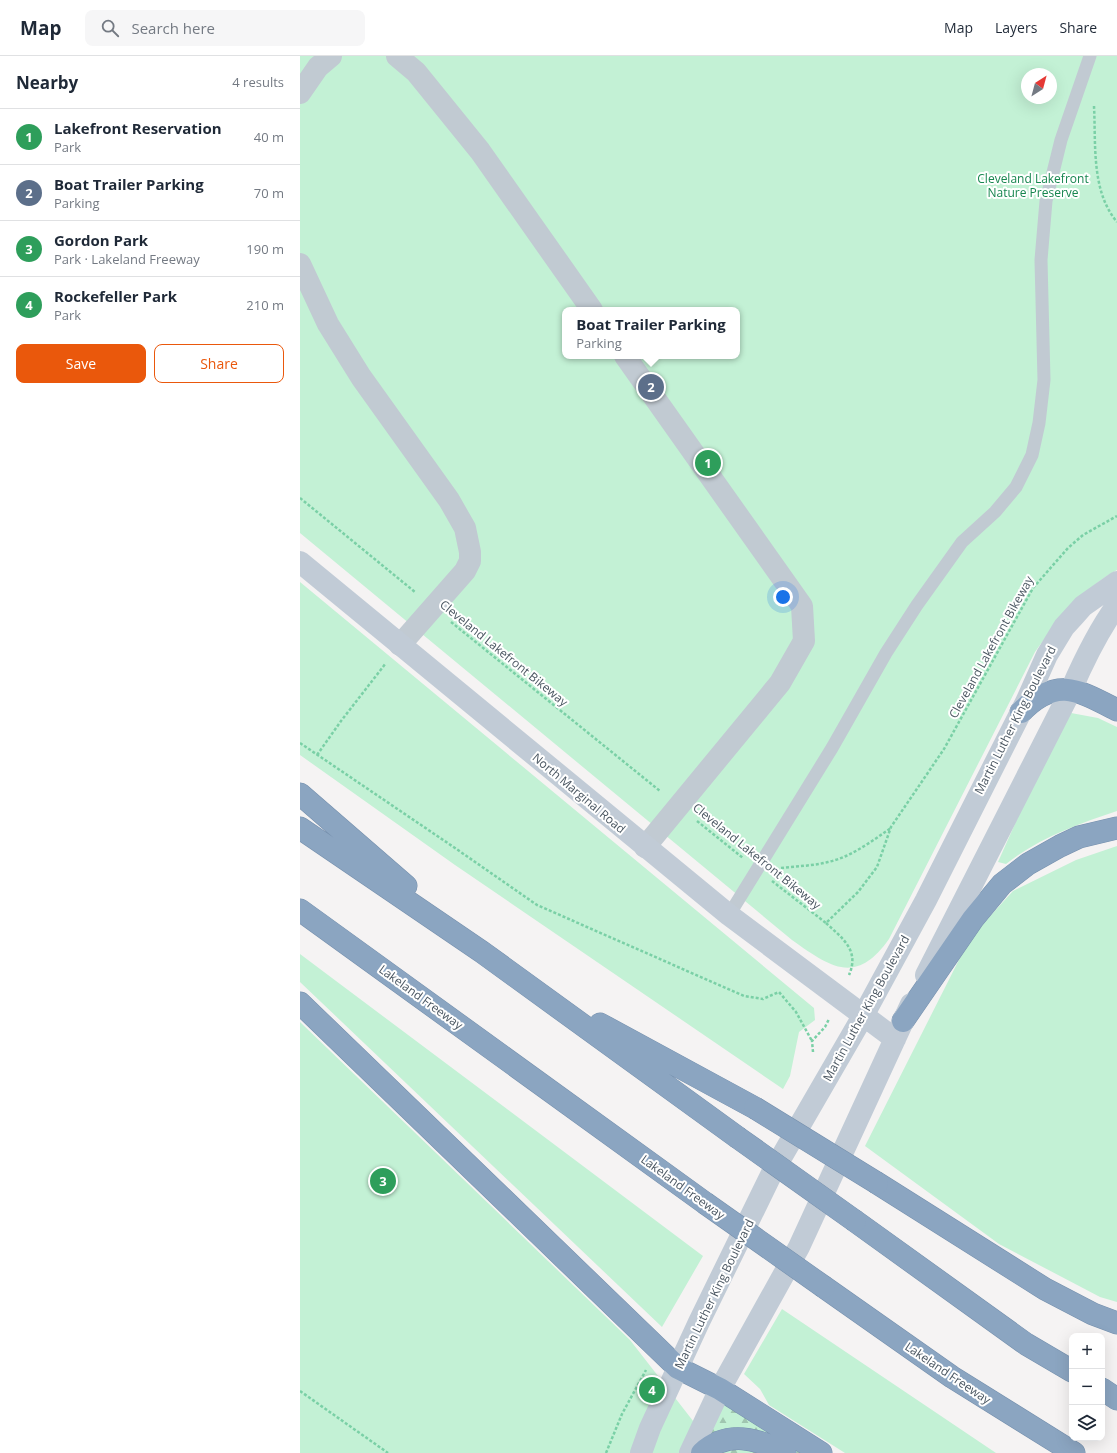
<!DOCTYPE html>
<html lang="en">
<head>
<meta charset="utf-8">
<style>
  body { margin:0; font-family:"Open Sans",sans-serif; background:#f6f6f7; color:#1f2937 }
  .controls { position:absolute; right:12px; bottom:12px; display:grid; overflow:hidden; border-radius:8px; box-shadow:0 4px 16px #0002 }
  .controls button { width:36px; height:36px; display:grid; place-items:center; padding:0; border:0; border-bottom:1px solid #e0e1e3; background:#fff; color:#1f2937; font:20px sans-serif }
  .compass { position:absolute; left:721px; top:12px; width:36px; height:36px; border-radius:50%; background:#fff; box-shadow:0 4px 16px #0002; rotate:36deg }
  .you { position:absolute; left:483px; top:541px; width:14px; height:14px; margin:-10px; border:3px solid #fff; border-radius:50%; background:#1a73e8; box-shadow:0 0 0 6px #1a73e833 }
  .badge { display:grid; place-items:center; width:26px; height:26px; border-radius:50%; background:#ea580c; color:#fff; font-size:13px; font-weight:700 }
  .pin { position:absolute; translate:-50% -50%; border:2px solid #fff; box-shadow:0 1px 4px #0006 }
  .popup { position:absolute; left:262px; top:251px; width:178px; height:52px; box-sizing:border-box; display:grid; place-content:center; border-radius:8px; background:#fff; filter:drop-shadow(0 1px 3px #0005); font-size:13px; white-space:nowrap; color:#747a83 }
  .popup b { font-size:15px; color:#1f2937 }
  .popup::after { content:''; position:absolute; left:50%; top:100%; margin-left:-8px; border:8px solid transparent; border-top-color:#fff }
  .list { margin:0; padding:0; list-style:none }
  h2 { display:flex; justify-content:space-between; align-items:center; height:52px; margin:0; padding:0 16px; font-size:17px }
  h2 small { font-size:13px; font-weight:400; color:#747a83 }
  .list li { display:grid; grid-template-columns:26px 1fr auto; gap:12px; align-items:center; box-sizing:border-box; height:56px; padding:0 16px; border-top:1px solid #e0e1e3 }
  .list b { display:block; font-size:15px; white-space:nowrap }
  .list p { margin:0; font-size:13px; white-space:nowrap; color:#747a83 }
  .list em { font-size:13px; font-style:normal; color:#747a83 }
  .actions { display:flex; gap:8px; padding:12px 16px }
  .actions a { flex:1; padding:9px 0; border:1px solid #ea580c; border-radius:8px; text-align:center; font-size:14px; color:#ea580c }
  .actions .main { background:#ea580c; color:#fff }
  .icon { flex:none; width:22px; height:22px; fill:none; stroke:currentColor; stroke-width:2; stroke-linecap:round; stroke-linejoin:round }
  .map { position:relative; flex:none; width:817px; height:1397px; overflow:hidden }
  header { display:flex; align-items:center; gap:24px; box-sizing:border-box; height:56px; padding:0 20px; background:#fff; border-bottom:1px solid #e0e1e3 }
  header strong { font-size:19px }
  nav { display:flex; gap:22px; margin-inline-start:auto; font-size:14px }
  .search { width:280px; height:36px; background:#f6f6f7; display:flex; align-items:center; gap:10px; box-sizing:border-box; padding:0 14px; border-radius:8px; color:#747a83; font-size:15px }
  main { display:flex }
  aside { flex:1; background:#fff }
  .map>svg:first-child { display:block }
</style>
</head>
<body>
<header>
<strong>Map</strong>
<div class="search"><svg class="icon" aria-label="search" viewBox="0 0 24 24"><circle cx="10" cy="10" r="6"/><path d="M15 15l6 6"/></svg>Search here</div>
<nav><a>Map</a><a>Layers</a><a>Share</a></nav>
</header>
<main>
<aside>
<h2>Nearby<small>4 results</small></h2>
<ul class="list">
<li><span class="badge" style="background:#2e9e5b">1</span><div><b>Lakefront Reservation</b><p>Park</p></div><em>40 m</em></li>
<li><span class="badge" style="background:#5c6f8a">2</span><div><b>Boat Trailer Parking</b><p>Parking</p></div><em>70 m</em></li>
<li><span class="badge" style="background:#2e9e5b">3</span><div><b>Gordon Park</b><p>Park · Lakeland Freeway</p></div><em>190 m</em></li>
<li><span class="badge" style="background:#2e9e5b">4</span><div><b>Rockefeller Park</b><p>Park</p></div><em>210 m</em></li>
</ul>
<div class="actions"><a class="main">Save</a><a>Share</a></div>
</aside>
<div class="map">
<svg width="817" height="1397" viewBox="0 0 817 1397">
  <defs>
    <pattern id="forest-firs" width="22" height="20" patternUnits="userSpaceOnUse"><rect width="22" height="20" fill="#c3f1d5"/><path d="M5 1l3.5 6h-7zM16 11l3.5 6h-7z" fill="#a0c6b0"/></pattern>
  </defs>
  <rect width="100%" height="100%" fill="#f5f3f3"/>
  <!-- green -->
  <path fill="#c3f1d5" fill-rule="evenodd" d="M0 0H817V514C783 532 757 566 735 596L589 883C556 930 530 911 492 884L0 477ZM727 18H751V42H727ZM265 254H437V300H265Z
    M0 526 514 952 515 964 499 976 490 1020 483 1033 155 809 0 699Z
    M771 657 798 662 817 671V755C778 768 739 782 706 808L698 806 753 682Z
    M817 790V1246L800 1241 699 1188 565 1090 670 882 713 835 776 804Z
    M0 898 403 1200 362 1271 0 926Z
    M0 966 330 1284 418 1397H0Z
    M482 1253 696 1397H545L469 1349 460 1333 444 1318Z"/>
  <!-- forest -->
  <path fill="url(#forest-firs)" d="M420 1333 521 1397H390Z"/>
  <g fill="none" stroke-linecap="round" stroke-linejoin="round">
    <!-- highway casing -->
    <g stroke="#7690ad" stroke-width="23">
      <path id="highway" d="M721 656C756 620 778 634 817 654
        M0 738 106 830
        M0 772 182 896 437 1081
        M0 854 405 1147
        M0 947 378 1312 420 1333 521 1397
        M603 965 673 863 702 828 728 808 760 790 779 781 817 772
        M300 968 455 1052
        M577 1127 745 1233 793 1258 817 1267
        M555 1165 726 1288 772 1315
        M524 1231 652 1321 774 1397
        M802 1333 817 1343
        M402 1397C427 1374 457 1382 485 1397"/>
    </g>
    <!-- path -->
    <path stroke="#7ad0a6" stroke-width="2.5" stroke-dasharray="3 2" stroke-linecap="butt" d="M794 50C796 89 791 135 817 166
      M0 442 115 536
      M151 566 360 735
      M0 687 155 792 237 849 444 940 463 943 479 936 496 956 512 985
      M17 699 41 665 86 607
      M397 765 443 802
      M481 812C497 810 513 810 528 806 551 801 572 785 591 772
      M472 825 526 867 558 836 577 811 591 771 644 693 733 532 768 492 783 479 817 460
      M526 867C542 882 560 894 549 919
      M513 996 512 985 525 971 529 963
      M0 1335 88 1397
      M306 1397 322 1358 346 1314"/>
    <!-- lane -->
    <path stroke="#c1cad2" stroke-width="13" d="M429 859 532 692 586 597 617 549 662 486 695 456 716 431 732 399 739 367 744 324 741 204 746 145 761 84 790 0"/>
    <!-- street -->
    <path stroke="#c1cad2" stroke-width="22" d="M97 0 116 16 180 95 292 254
      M0 37 18 11 31 0
      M0 208 28 268 61 321 149 444 165 472 170 496V505L165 515 100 589
      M325 300 502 550 504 585 480 627 345 791"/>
    <!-- secondary -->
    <path stroke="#c1cbd6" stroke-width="22" d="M0 506 429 859 595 983
      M626 919 771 634C784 604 798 575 817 549
      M341 1397 350 1372 399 1266 471 1119 563 960 626 844 726 646 747 599 764 571 775 559 783 550 817 526
      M390 1397 420 1333 499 1191 611 948"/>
    <!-- highway -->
    <use href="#highway" stroke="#8ba5c1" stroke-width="22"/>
    <!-- highway-bridge casing -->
    <g stroke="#7690ad" stroke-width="23" stroke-linecap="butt">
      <path id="highway-bridge" d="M455 1052 577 1127
        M437 1081 555 1165
        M405 1147 524 1231"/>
    </g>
    <!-- highway-bridge -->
    <use href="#highway-bridge" stroke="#8ba5c1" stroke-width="22"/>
  </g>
  <g text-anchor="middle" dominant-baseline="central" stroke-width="4" stroke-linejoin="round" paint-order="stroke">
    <!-- park labels -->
    <g font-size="12" fill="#17864f" stroke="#fff">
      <text x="733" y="122">Cleveland Lakefront<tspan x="733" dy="14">Nature Preserve</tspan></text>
    </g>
    <!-- street labels -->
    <g font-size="12" fill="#4a5661" stroke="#fff">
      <text transform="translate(691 591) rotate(-61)">Cleveland Lakefront Bikeway</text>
      <text transform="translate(204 597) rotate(39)">Cleveland Lakefront Bikeway</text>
      <text transform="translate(715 664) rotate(-63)">Martin Luther King Boulevard</text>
      <text transform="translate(279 737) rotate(40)">North Marginal Road</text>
      <text transform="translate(457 800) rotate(39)">Cleveland Lakefront Bikeway</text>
      <text transform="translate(121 941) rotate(36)">Lakeland Freeway</text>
      <text transform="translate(566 952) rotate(-61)">Martin Luther King Boulevard</text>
      <text transform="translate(383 1131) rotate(36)">Lakeland Freeway</text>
      <text transform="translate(414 1238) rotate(-64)">Martin Luther King Boulevard</text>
      <text transform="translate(648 1317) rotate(34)">Lakeland Freeway</text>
    </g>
  </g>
</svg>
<div class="controls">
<button>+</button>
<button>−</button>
<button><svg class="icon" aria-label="layers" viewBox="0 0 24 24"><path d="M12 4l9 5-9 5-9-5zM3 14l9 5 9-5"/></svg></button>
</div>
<svg class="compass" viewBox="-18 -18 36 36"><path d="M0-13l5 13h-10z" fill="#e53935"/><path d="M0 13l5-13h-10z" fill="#747a83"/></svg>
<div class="you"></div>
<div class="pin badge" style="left:408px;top:407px;background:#2e9e5b">1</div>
<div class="pin badge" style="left:351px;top:331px;background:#5c6f8a">2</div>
<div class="popup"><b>Boat Trailer Parking</b>Parking</div>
<div class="pin badge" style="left:83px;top:1125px;background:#2e9e5b">3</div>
<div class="pin badge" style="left:352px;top:1334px;background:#2e9e5b">4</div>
</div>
</main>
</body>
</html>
